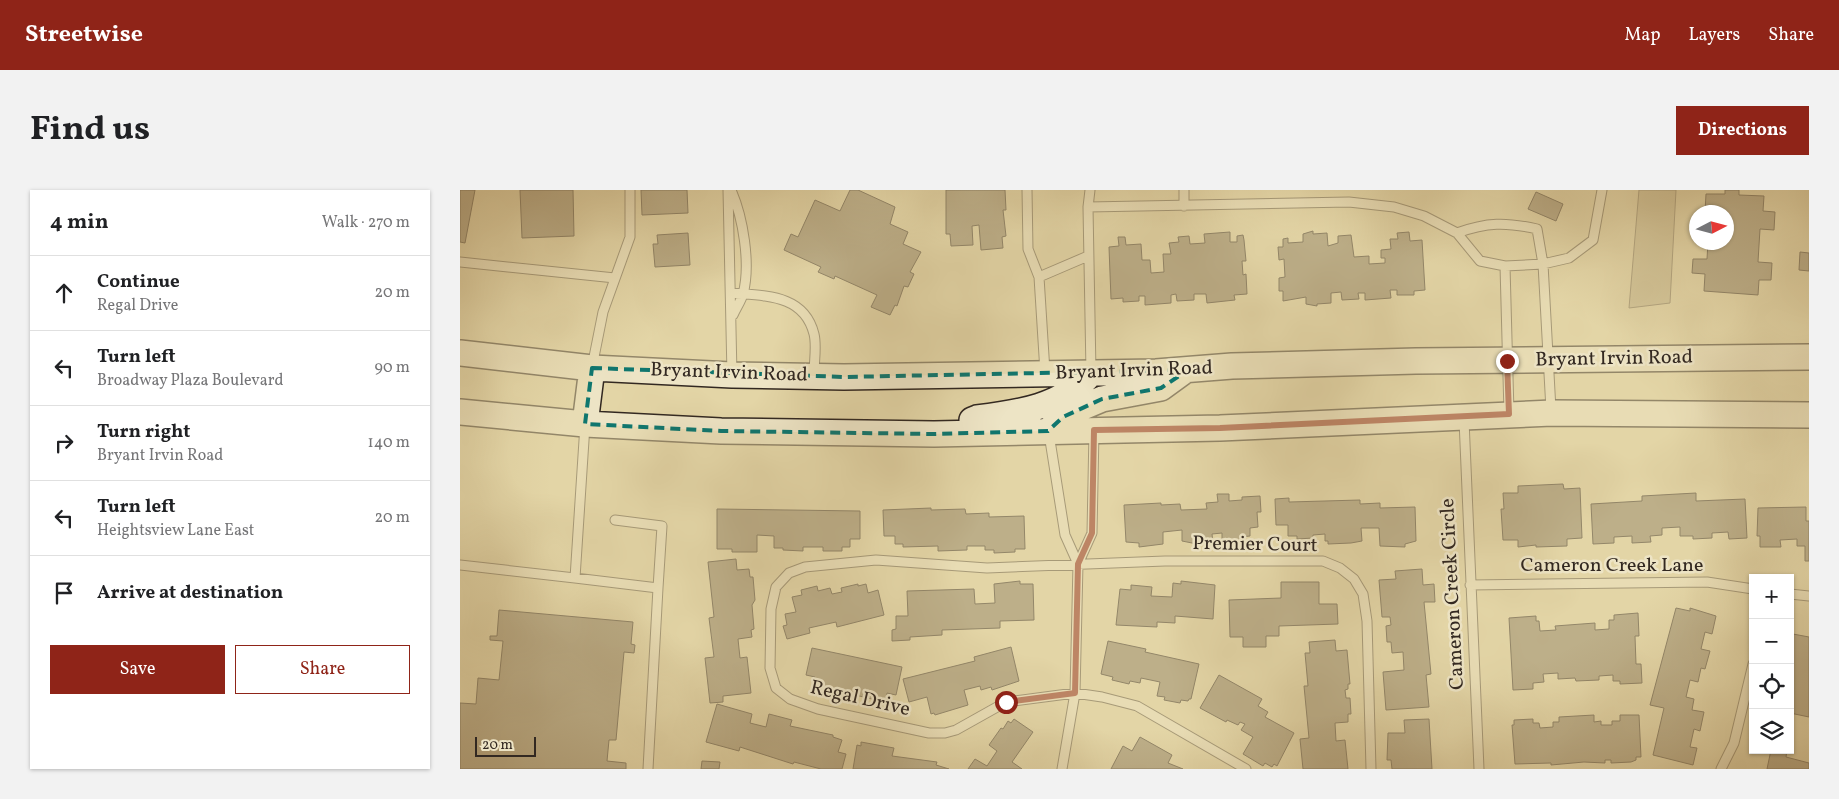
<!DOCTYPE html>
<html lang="en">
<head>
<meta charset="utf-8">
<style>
  body { margin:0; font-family:Vollkorn,serif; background:#f2f2f2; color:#202124 }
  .controls { position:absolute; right:15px; bottom:15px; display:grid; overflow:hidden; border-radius:0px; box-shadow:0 1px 4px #0004 }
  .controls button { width:45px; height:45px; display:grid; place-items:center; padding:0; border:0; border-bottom:1px solid #e0e0e0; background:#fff; color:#202124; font:25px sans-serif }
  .compass { position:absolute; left:1229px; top:15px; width:45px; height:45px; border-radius:50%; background:#fff; box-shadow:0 1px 4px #0004; rotate:84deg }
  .scale { position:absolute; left:15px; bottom:12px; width:61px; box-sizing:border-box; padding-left:5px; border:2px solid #322821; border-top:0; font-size:14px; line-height:18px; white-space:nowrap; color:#322821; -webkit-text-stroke:4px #ede4c5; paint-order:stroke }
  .stop { position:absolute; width:15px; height:15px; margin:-11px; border:4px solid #8f2418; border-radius:50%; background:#fff }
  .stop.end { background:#8f2418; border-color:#fff; box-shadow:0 1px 5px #0008 }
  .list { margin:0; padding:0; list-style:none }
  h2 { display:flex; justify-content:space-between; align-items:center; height:65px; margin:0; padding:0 20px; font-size:21px }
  h2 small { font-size:16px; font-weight:400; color:#757577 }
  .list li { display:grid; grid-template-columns:32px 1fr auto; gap:15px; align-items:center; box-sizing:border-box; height:75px; padding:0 20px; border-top:1px solid #e0e0e0 }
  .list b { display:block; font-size:19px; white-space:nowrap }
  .list p { margin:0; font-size:16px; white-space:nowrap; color:#757577 }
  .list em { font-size:16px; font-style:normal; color:#757577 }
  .actions { display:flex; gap:10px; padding:15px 20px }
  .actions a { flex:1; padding:11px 0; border:1px solid #8f2418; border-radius:0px; text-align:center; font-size:18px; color:#8f2418 }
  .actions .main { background:#8f2418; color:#fff }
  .icon { flex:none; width:28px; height:28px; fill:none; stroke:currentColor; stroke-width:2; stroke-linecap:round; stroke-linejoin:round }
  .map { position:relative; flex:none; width:1349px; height:579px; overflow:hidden; border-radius:0px }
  header { display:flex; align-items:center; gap:30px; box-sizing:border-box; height:70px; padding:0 25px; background:#8f2418; color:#fff }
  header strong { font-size:24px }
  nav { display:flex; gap:28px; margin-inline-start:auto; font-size:18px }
  .intro { display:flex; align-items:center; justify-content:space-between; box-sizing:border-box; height:120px; padding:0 30px }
  h1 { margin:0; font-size:35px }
  .button { padding:12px 22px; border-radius:0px; background:#8f2418; color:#fff; font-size:18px; font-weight:700 }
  main { display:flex; gap:30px; padding:0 30px }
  aside { flex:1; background:#fff; border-radius:0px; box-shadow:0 1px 4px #0004 }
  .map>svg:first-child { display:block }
</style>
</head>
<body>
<header>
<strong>Streetwise</strong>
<nav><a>Map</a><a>Layers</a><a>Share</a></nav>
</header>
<div class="intro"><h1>Find us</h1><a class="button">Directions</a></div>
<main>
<aside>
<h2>4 min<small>Walk · 270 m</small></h2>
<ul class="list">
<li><svg class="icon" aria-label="ahead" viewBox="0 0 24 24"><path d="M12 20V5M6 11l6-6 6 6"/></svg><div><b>Continue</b><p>Regal Drive</p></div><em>20 m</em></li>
<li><svg class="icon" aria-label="left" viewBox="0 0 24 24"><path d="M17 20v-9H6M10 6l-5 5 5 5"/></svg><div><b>Turn left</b><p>Broadway Plaza Boulevard</p></div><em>90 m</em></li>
<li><svg class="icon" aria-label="right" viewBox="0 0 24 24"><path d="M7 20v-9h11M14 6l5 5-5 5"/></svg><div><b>Turn right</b><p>Bryant Irvin Road</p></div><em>140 m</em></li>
<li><svg class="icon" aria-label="left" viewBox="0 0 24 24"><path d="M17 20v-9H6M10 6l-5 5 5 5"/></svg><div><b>Turn left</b><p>Heightsview Lane East</p></div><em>20 m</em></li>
<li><svg class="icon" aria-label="arrive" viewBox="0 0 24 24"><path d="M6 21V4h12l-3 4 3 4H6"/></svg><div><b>Arrive at destination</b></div></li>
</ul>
<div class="actions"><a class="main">Save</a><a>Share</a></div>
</aside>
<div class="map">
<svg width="1349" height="579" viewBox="0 0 1349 579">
  <rect width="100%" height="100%" fill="#e3d5a6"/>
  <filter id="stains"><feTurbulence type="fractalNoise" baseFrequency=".004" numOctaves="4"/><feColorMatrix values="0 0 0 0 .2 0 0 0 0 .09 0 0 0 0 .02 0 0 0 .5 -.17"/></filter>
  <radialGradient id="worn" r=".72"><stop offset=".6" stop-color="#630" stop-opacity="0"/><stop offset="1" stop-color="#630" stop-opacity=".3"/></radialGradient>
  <!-- green -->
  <path fill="#c5b88f" stroke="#7c7058" d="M1179 0H1216L1210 113 1169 118Z"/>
  <!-- building -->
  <path fill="#8e8266" stroke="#322821" d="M0 0H15L5 53 0 52Z
    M60 0H113L114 46 62 48Z
    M181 0H227L228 23 182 25Z
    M390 0H398L435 17 430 34 448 42 443 54 461 62 450 82 454 84 448 97 444 96 437 116 435 115 430 125 411 117 417 105 375 86 374 89 358 82 361 77 324 60 331 44 338 47 355 10 380 21Z
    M486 0H545L546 20H543L546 46 542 47 543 58 521 60 519 35 512 36 513 55 491 56 490 44H486Z
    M1265 0H1279V5L1304 6 1303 21 1315 22 1314 40 1300 39 1298 72 1312 73 1311 90H1299L1298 105 1244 101 1245 84 1232 83 1233 69H1247L1248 52H1266V22H1245L1246 4H1265Z
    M1076 2 1103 14 1096 31 1068 19Z
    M853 41V44L867 43 868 56 878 53V46L891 45 894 67 909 66V74L925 73V68H921V60L931 59 930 49H938L937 43 949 42 950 51 962 50 965 100 954 101V105H937V100H930L931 108 905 110V103H898L899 109 882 110 881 102 871 103V113L857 114V116L846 114V107L823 111V101H819V88L825 87 824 69 819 70 818 57H823V49L828 48V53L843 52V44Z
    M770 42V52H777V46L783 45 784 50 786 71H782L783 85 786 84 787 104 774 105 775 110 747 113 746 104H734V110L717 111 716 104 711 105V113L685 115V106H679V111L663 112V108L651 109 649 57 659 56 658 47H665L666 55 681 54 682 70H690L691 83 704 82 703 64H711L709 53 719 52 718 47 729 46 730 54 745 53 744 44Z
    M228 43 230 75 195 77 193 54H198L197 45Z
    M1340 62 1349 63V81L1339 80Z
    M1103 294 1104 299 1120 298 1122 348 1107 349V356L1076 357V355L1058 357V350H1043L1041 319H1044L1043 303H1058V296Z
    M1236 303V311L1285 309 1287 348 1269 349 1268 342 1252 343V348L1233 349V346H1220V337L1202 338V345L1190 346 1191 352 1172 353V346L1154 347V353L1133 354 1131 314 1182 311V306Z
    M757 304H769V311L782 310V307L800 306 801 322H797L798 337 790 338V346L780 347V350L762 351V343L752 344 753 353 737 354 722 351V340L703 342V354L679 357V353L666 352 664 315 701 313V315L720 314 721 320 747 319 746 313 758 312Z
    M829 308V312L900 310V314L920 313V318L955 317 956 351 945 354V357L920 356 919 338H901L902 351 891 353 868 354V351H865V344L853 345V348L837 349V346H828V335H816L815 309Z
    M1346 317V331H1349V371H1345V356H1337V349L1320 350 1321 357H1300V346H1297L1298 318Z
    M471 318V320L505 319 506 324 529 323V327L564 326 565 359H555V362L534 363V360H525V356H507V360L478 361V356L443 357V354H435V346H424L423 320Z
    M257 319 400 321V349H390V357H382V361H363V357H343V361L323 360V358H314V346L297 345V362H272V359H257Z
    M276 369 277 380 289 379 290 387H293L295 410 292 415 294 439 291 440 292 447 278 449 280 468 287 467 291 503 263 506V512L250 513 245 468 254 467 249 428 254 427 248 372Z
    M962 379 963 395 974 394 975 412H964L971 484 966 485 969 517 926 520 923 482 944 480 943 462 932 463 931 452H927L926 436 931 435 930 427H922L919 390 936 389 935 381Z
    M560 391V394H573L574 430 540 431V438L482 440V445L450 447V450L432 451V440L436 439V426H448L447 401 514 399 515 414 535 413 534 394Z
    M721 391 755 395 753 429 715 426V433L697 432V437L656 435 660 399 671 400V395L692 397 691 406 712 407 713 393 721 394Z
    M821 392H859V414H877L878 434 819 436V446H806V457H783V447H770L769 410 821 408Z
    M398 394V396L406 394 408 403 418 400 424 425 377 437 376 432 349 438 350 443 327 449 323 436 327 435 325 424 336 422 332 407 342 405 341 400 357 396 358 401 370 398 372 404 382 402 381 398Z
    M1216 418 1230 421V418L1256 426 1252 444 1245 442 1241 459 1250 461 1245 479 1241 478 1238 492 1230 490 1226 507 1234 509 1232 520 1244 522 1240 541 1234 539 1230 557 1237 558 1233 575 1193 565 1204 518 1190 515Z
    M39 420 173 432 171 454 175 455 174 463 164 462 156 550H149L147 571 166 573V579H0V513L16 514 18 488 39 490 43 451 30 450V446H37Z
    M1178 423 1179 446H1175L1176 474H1181L1182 493 1160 494V491H1153V485L1139 486V490L1116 491 1115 488 1098 489V483L1083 484 1084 492 1073 493V499L1053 500 1049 428 1076 426V431H1079L1080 441 1096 440 1095 436 1135 433V440L1149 439V430H1154V425Z
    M1333 444 1349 447V527L1330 523V457Z
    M875 450 876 461 887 460 890 494H888V499L885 500 886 508H890L891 524H888V532L875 533 876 551 885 550 888 579H843L840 549 849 548 844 496H848L845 463H850L849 452Z
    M648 451 686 459 685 462 739 474 731 509H729L728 511 721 510 720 513 704 510 705 507 697 506 700 492 681 488 680 493 670 491 669 494 652 490 653 487 641 484Z
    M551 457 559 491 532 500 531 497 521 500 520 496 504 500 508 515 475 525 474 523 471 524 467 507 449 512 443 489 515 471 514 467Z
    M352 458 442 477 436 505 427 503 426 510 417 508 416 510 391 504V506L384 504V507L352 502 355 487 346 485Z
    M759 485 802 509 798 516 808 522 805 527 834 543 817 576 814 574 812 577 805 573 803 576 783 564 793 547 781 540 785 534 780 532 778 535 767 530 766 532 740 518Z
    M257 514 292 524 290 533 306 537 309 524 332 530 330 536 373 545V547L382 550 378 562 386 564 382 579H361L334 572 333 574 280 557 279 561 246 552Z
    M1134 525V532L1141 531V535H1152V531H1160V525H1179L1181 567H1176V570L1171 572 1151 573V570H1145V573L1124 572 1091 575V573L1055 574 1052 535H1054V530L1073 529V533H1079L1080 538 1093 537V532H1099V527Z
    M554 529 573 542 552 572 562 579H508L515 569 527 576 537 561 529 555 541 538 543 539 548 531 551 533Z
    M969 529 972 579H932L931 570H927L928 543H945L944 530Z
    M680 547 712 565 708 573 723 579H651L663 556 672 561Z
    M401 552 434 558 432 566 477 572 476 575 489 579H393L397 555 401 556Z
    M1311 560H1327L1326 567 1349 573V579H1307Z
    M242 571 260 572 259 579H241Z"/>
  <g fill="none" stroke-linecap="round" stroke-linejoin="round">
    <!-- service casing -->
    <g stroke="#5e5342" stroke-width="11">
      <path id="service" d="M268 0 272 185
        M271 0C283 27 291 74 283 104 281 111 276 118 273 125
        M567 0 568 59 579 87 585 182
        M724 0V16
        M628 17 630 0
        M997 43C1027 32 1046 32 1077 39L1083 74 1091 220
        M0 72 155 88
        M1045 76 1049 223
        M579 87 628 66
        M271 103C305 106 344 104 354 144 357 156 354 171 354 184
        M132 177 143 122 170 47V0
        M631 182 628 17 889 12 934 17 964 26 997 43 1020 71 1045 76 1083 74 1109 68 1133 50 1142 0
        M1004 230 1019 579
        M125 235 115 388 198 398 188 579
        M589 244 605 345 618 374
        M155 330 202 336 198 398
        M0 375 115 388
        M1010 395 1247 392 1293 399
        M1330 404 1349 406
        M602 579 615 503 618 374 632 343 634 241
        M786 579 677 516 642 507 615 503 546 512 496 540 485 543H469L358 519 330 509 316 498 310 478 311 419 316 397 329 383 345 377 416 370 527 378 705 371H863L880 378 894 389 903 404 907 431 911 579
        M1261 579 1274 553 1293 474"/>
    </g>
    <!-- secondary casing -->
    <g stroke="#322821" stroke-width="28">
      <path id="secondary" d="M0 163 132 178 272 185 384 187 696 182 772 176 956 171 1349 167
        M0 222 125 234 261 241 474 244 760 238 1092 223 1349 225
        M512 230 517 228C558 223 603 217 631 183
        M125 234 132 178
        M588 241 603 227 623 217 642 209 701 198 723 182"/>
    </g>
    <!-- service -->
    <use href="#service" stroke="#ede4c5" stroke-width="9"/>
    <!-- secondary -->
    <use href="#secondary" stroke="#ede4c5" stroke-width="25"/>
  </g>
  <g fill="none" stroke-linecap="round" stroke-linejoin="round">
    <!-- route -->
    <path stroke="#8f2418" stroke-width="6" d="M546 512 615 503 618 374 632 343 634 240 760 238 1049 224 1047 171"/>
  </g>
  <!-- marked area -->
  <path d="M0 0H1349V579H0ZM132 178 384 187 728 180 701 198 642 209 603 227 588 241 474 244 261 241 125 234Z" fill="#e3d5a6" fill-opacity=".55" fill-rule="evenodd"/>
  <path fill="none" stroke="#0f766e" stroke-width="4" stroke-dasharray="10 6" stroke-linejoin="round" d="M132 178 384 187 728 180 701 198 642 209 603 227 588 241 474 244 261 241 125 234Z"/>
  <g text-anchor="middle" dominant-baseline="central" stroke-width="5" stroke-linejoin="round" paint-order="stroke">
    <!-- street labels -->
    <g font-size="20" fill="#322821" stroke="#ede4c5">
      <text transform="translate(1154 169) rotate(-1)">Bryant Irvin Road</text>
      <text transform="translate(674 181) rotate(-2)">Bryant Irvin Road</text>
      <text transform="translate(269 183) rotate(2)">Bryant Irvin Road</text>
      <text transform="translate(795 355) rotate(1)">Premier Court</text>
      <text x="1152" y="376">Cameron Creek Lane</text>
      <text transform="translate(993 404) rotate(-93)">Cameron Creek Circle</text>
      <text transform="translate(400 509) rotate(13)">Regal Drive</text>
    </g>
  </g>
  <rect width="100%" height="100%" filter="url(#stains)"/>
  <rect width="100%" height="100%" fill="url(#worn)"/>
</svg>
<div class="controls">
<button>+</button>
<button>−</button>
<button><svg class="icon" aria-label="locate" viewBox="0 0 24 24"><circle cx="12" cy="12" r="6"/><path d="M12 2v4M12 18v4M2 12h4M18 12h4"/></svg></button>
<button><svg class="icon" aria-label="layers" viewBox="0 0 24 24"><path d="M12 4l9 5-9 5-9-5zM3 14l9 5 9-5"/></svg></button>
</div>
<svg class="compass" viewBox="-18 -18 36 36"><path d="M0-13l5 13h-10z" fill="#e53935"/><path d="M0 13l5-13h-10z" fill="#757577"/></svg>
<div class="scale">20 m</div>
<div class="stop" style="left:546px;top:512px"></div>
<div class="stop end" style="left:1047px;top:171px"></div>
</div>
</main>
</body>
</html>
